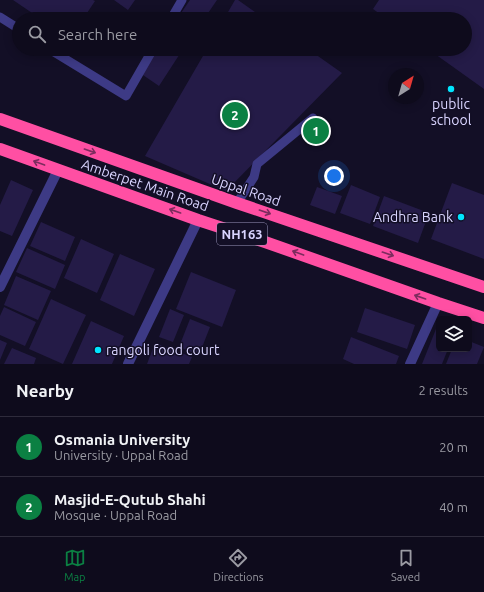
<!DOCTYPE html>
<html lang="en">
<head>
<meta charset="utf-8">
<style>
  body { margin:0; font-family:Ubuntu,sans-serif; background:#1c1929; color:#f1f3f6 }
  .controls { position:absolute; right:12px; bottom:12px; display:grid; overflow:hidden; border-radius:6px; box-shadow:0 2px 10px #0003 }
  .controls button { width:36px; height:36px; display:grid; place-items:center; padding:0; border:0; border-bottom:1px solid #2e2b3b; background:#0e0b1c; color:#f1f3f6; font:20px sans-serif }
  .compass { position:absolute; left:388px; top:68px; width:36px; height:36px; border-radius:50%; background:#0e0b1c; box-shadow:0 2px 10px #0003; rotate:37deg }
  .you { position:absolute; left:334px; top:176px; width:14px; height:14px; margin:-10px; border:3px solid #fff; border-radius:50%; background:#1a73e8; box-shadow:0 0 0 6px #1a73e833 }
  .badge { display:grid; place-items:center; width:26px; height:26px; border-radius:50%; background:#0b8043; color:#fff; font-size:13px; font-weight:700 }
  .pin { position:absolute; translate:-50% -50%; border:2px solid #fff; box-shadow:0 1px 4px #0006 }
  .list { margin:0; padding:0; list-style:none }
  h2 { display:flex; justify-content:space-between; align-items:center; height:52px; margin:0; padding:0 16px; font-size:17px }
  h2 small { font-size:13px; font-weight:400; color:#9b9ba3 }
  .list li { display:grid; grid-template-columns:26px 1fr auto; gap:12px; align-items:center; box-sizing:border-box; height:60px; padding:0 16px; border-top:1px solid #2e2b3b }
  .list b { display:block; font-size:15px; white-space:nowrap }
  .list p { margin:0; font-size:13px; white-space:nowrap; color:#9b9ba3 }
  .list em { font-size:13px; font-style:normal; color:#9b9ba3 }
  .icon { flex:none; width:22px; height:22px; fill:none; stroke:currentColor; stroke-width:2; stroke-linecap:round; stroke-linejoin:round }
  .map { position:relative; flex:none; width:484px; height:364px; overflow:hidden }
  .search { position:absolute; background:#0e0b1c; box-shadow:0 2px 10px #0003; left:12px; right:12px; top:12px; height:44px; display:flex; align-items:center; gap:10px; box-sizing:border-box; padding:0 14px; border-radius:22px; color:#9b9ba3; font-size:15px }
  .sheet { height:172px; background:#0e0b1c }
  nav { display:flex; justify-content:space-around; align-items:center; box-sizing:border-box; height:56px; border-top:1px solid #2e2b3b; background:#0e0b1c; font-size:11px; color:#9b9ba3 }
  nav a { display:grid; justify-items:center; gap:2px }
  nav .on { color:#0b8043 }
  .map>svg:first-child { display:block }
</style>
</head>
<body>
<div class="map">
<svg width="484" height="364" viewBox="0 0 484 364">
  <rect width="100%" height="100%" fill="#130f26"/>
  <!-- building -->
  <path fill="#241b47" d="M13 0H93L95 1 83 19H41Z
    M114 0H135L128 10Z
    M190 0H217L204 19H177Z
    M235 0H238L265 19H224Z
    M379 0H484V89L428 49H465V19H387L373 9Z
    M157 49H183L159 86 140 73Z
    M207 49H308L342 73 226 191 145 156Z
    M11 180 33 190 12 236 0 231V205Z
    M452 183 484 195V259L431 239Z
    M351 185 380 197 370 224 340 213Z
    M317 187 342 196 335 214 310 205Z
    M384 196 429 213 418 243 373 226Z
    M41 222 75 237 65 261 30 246Z
    M81 239 114 254 97 293 64 278Z
    M27 248 65 265 55 289 16 272Z
    M120 254 155 269 134 316 100 300Z
    M191 272 236 290 222 327 176 309Z
    M16 276 51 291 38 320 4 305Z
    M51 299 86 315 63 364 29 349Z
    M4 307 36 322 25 346 0 335V316Z
    M365 308 415 325 407 349 357 332Z
    M170 309 184 315 173 342 159 337Z
    M190 319 210 327 199 355 179 347Z
    M91 321 124 336 112 364H72Z
    M436 329 439 330V349H448L442 364H422Z
    M351 337 399 356 396 364H354L343 359Z
    M0 340 7 343 0 360Z
    M469 341 484 347 477 364H446L452 349H469Z
    M155 343 192 357 189 364H147Z
    M12 348 36 358 34 364H4Z"/>
  <g fill="none" stroke-linecap="round" stroke-linejoin="round">
    <!-- lane -->
    <path stroke="#3d3a85" stroke-width="9" d="M0 17 19 29
      M171 19 182 0
      M49 49 126 96 153 49
      M237 203 254 177 257 164 313 118"/>
    <!-- street -->
    <path stroke="#3d3a85" stroke-width="10" d="M0 287 58 170
      M128 364 198 220
      M410 364 438 303"/>
    <!-- highway -->
    <path stroke="#ff4fa3" stroke-width="12" d="M0 119 237 203 484 287
      M0 149 198 220 265 242 438 303 484 318"/>
  </g>
  <!-- one-way arrows -->
  <defs><path id="oneway-shaft" d="M-6 0H5M1.5-3L5.5 0L1.5 3" fill="none" stroke-width="1.6" stroke-linecap="round" stroke-linejoin="round"/></defs>
  <g stroke="#7d2c5e">
    <use href="#oneway-shaft" transform="translate(90 151) rotate(19)"/>
    <use href="#oneway-shaft" transform="translate(39 163) rotate(-160)"/>
    <use href="#oneway-shaft" transform="translate(175 211) rotate(-161)"/>
    <use href="#oneway-shaft" transform="translate(265 212) rotate(19)"/>
    <use href="#oneway-shaft" transform="translate(298 253) rotate(-160)"/>
    <use href="#oneway-shaft" transform="translate(388 254) rotate(19)"/>
    <use href="#oneway-shaft" transform="translate(420 297) rotate(-161)"/>
  </g>
  <!-- markers -->
  <g fill="#00e5ff" stroke="#130f26" stroke-width="1.5">
    <circle cx="451" cy="89" r="4"/>
    <circle cx="461" cy="217" r="4"/>
    <circle cx="98" cy="350" r="4"/>
  </g>
  <g text-anchor="middle" dominant-baseline="central" stroke-width="3" stroke-linejoin="round" paint-order="stroke">
    <!-- shield labels -->
    <rect fill="#130f26" stroke="#9e99be" stroke-width="1" x="217" y="223" width="50" height="22" rx="3"/>
    <g font-size="13" font-weight="bold" fill="#d9d4ff">
      <text x="242" y="234">NH163</text>
    </g>
    <!-- poi labels -->
    <g font-size="14" fill="#d9d4ff" stroke="#130f26">
      <text x="451" y="104">public<tspan x="451" dy="16">school</tspan></text>
      <text x="453" y="217" text-anchor="end">Andhra Bank</text>
      <text x="106" y="350" text-anchor="start">rangoli food court</text>
    </g>
    <!-- street labels -->
    <g font-size="14" fill="#d9d4ff" stroke="#130f26">
      <text transform="translate(145 185) rotate(19)">Amberpet Main Road</text>
      <text transform="translate(246 190) rotate(19)">Uppal Road</text>
    </g>
  </g>
</svg>
<div class="controls">
<button><svg class="icon" aria-label="layers" viewBox="0 0 24 24"><path d="M12 4l9 5-9 5-9-5zM3 14l9 5 9-5"/></svg></button>
</div>
<svg class="compass" viewBox="-18 -18 36 36"><path d="M0-13l5 13h-10z" fill="#e53935"/><path d="M0 13l5-13h-10z" fill="#9b9ba3"/></svg>
<div class="you"></div>
<div class="pin badge" style="left:316px;top:131px">1</div>
<div class="pin badge" style="left:235px;top:115px">2</div>
<div class="search"><svg class="icon" aria-label="search" viewBox="0 0 24 24"><circle cx="10" cy="10" r="6"/><path d="M15 15l6 6"/></svg>Search here</div>
</div>
<section class="sheet">
<h2>Nearby<small>2 results</small></h2>
<ul class="list">
<li><span class="badge">1</span><div><b>Osmania University</b><p>University · Uppal Road</p></div><em>20 m</em></li>
<li><span class="badge">2</span><div><b>Masjid-E-Qutub Shahi</b><p>Mosque · Uppal Road</p></div><em>40 m</em></li>
</ul>
</section>
<nav>
<a class="on"><svg class="icon" aria-label="map" viewBox="0 0 24 24"><path d="M3 6l6-2 6 2 6-2v14l-6 2-6-2-6 2zM9 4v14M15 6v14"/></svg>Map</a>
<a><svg class="icon" aria-label="directions" viewBox="0 0 24 24"><path d="M12 3l9 9-9 9-9-9zM9 14v-3h6M13 9l2 2-2 2"/></svg>Directions</a>
<a><svg class="icon" aria-label="saved" viewBox="0 0 24 24"><path d="M7 4h10v16l-5-4-5 4z"/></svg>Saved</a>
</nav>
</body>
</html>
